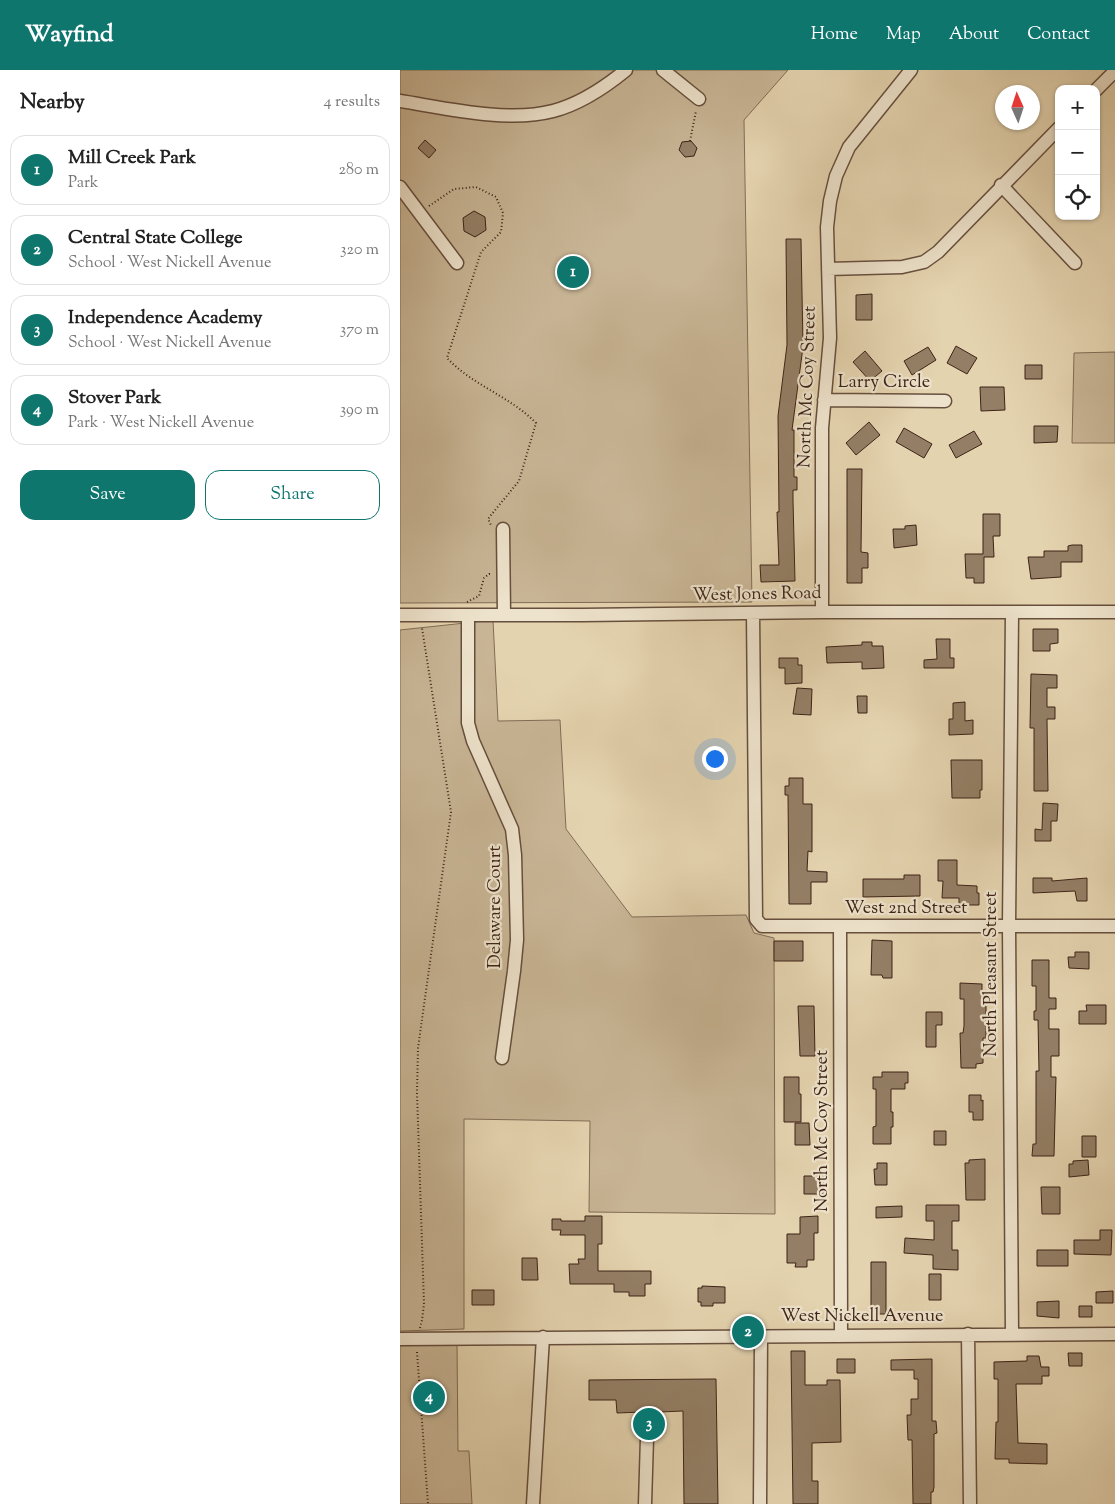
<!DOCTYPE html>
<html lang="en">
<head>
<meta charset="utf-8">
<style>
  body { margin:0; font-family:"Sorts Mill Goudy",serif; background:#f6f6f6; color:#222 }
  .controls { position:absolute; right:15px; top:15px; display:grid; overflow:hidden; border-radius:10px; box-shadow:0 1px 4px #0004 }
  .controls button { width:45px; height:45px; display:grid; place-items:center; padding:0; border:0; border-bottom:1px solid #e0e0e0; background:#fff; color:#222; font:25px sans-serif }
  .compass { position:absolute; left:595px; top:15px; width:45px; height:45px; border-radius:50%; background:#fff; box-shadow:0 1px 4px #0004; rotate:357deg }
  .you { position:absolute; left:314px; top:688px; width:18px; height:18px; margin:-12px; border:4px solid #fff; border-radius:50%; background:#1a73e8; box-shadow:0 0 0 8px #1a73e833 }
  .badge { display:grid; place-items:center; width:32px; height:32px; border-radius:50%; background:#0f766e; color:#fff; font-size:16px; font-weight:700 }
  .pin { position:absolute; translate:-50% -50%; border:2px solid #fff; box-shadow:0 1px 5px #0006 }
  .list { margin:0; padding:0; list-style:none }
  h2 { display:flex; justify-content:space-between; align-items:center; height:65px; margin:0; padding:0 20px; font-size:21px }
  h2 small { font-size:16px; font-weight:400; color:#767676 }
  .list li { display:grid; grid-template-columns:32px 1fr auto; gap:15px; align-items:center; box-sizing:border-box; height:70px; margin:0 10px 10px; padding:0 10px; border:1px solid #e0e0e0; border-radius:15px }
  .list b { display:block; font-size:19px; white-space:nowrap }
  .list p { margin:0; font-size:16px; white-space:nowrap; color:#767676 }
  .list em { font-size:16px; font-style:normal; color:#767676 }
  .actions { display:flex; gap:10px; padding:15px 20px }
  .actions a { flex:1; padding:11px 0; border:1px solid #0f766e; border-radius:15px; text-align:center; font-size:18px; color:#0f766e }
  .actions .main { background:#0f766e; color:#fff }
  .icon { flex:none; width:28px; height:28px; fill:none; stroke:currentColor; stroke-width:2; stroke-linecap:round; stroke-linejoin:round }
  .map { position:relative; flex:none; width:715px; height:1434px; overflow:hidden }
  header { display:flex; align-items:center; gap:30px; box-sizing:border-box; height:70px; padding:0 25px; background:#0f766e; color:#fff }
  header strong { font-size:24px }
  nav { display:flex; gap:28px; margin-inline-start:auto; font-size:18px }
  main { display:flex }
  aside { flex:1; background:#fff }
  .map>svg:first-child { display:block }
</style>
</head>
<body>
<header>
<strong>Wayfind</strong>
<nav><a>Home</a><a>Map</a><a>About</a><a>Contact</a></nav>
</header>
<main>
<aside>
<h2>Nearby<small>4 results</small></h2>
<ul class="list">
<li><span class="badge">1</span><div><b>Mill Creek Park</b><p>Park</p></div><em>280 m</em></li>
<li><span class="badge">2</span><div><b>Central State College</b><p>School · West Nickell Avenue</p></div><em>320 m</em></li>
<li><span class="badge">3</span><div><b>Independence Academy</b><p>School · West Nickell Avenue</p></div><em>370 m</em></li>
<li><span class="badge">4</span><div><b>Stover Park</b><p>Park · West Nickell Avenue</p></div><em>390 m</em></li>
</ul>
<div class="actions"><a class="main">Save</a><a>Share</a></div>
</aside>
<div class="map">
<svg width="715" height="1434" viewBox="0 0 715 1434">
  <rect width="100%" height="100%" fill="#e4d3af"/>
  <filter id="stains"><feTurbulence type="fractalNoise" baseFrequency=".004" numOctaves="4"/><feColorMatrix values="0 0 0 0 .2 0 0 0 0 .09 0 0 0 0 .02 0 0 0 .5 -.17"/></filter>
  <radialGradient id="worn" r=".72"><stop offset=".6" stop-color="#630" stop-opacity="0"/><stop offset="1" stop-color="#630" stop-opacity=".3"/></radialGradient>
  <!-- green -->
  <path fill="#c8b595" stroke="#826c56" d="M0 0H388L344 50 352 532 0 533Z
    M715 282V373H672L674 283Z
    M93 550 98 651 160 650 166 759 232 847 346 845 354 863 374 868 375 1144 189 1142 190 1051 64 1049V1259L0 1261V560Z
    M0 1274H57L58 1381H69L72 1434H0Z"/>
  <!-- building -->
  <path fill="#947f66" stroke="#3d2317" d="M25 70 36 80 29 88 18 78Z
    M291 71 297 78 294 86 285 87 279 80 282 72Z
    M74 141 85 147 86 160 75 167 64 161 63 148Z
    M386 169H401L403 277 392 360H394V407H397V420H393V430L395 511 361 512 360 495H379L377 442H379L378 346 387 275Z
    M472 224V250H456V225Z
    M556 276 577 288 567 304 547 293Z
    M528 277 536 290 512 305 504 291Z
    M465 281 482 301 470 311 453 292Z
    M625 295H642V309H625Z
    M580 317H604L605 340 581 341Z
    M469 352 480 365 456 385 446 373Z
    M634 356H658L657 372 634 373Z
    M504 358 532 374 524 388 496 372Z
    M574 361 582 374 556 388 549 375Z
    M447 399H462L461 482 468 483V498H462V513H447Z
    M583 444H600V466H593L594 487H584V513H574V508H566L565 484H583Z
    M516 455 517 475 494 478 493 459H505V456Z
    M672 475H682V492H661V507L631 509 628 487H644V481H668V476Z
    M633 559H658V573L650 574V581H633Z
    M536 569H550V588H554V598H524V590L537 589Z
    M462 572H472V576H483L484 598 462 599V592L427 593 426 577 462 575Z
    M379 588H398V595H402V613L385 614V598H379Z
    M631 604 657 605V618H647V637H655V649H647L648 721H634V658H630Z
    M397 618 412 619 411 645 393 644Z
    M457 626H467V643H458Z
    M565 632V651L573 650V664L549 665V649H553V633Z
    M551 690H582V720H580V728H552Z
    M389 708H403V734H412V782L408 781 407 801 427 802V812H411V834H389L388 725H385V716H389Z
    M643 733 658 734 657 751H651V771H635V759L642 760Z
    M538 790H557V815L577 816V823H579V835H559V828H542L543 811H538Z
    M504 805H520V826L463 827V809H504Z
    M633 808H652V811L687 808V831H677L675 821 633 823Z
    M472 870 492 871V908H483L482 905H471Z
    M374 871H403V891H374Z
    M675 882H689V899L669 898 668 887H675Z
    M632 890H649V928H656V939H649V959H659V986H651V1007H656L654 1086H632L633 1074H636V1001H639L638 950H634V941H636V916H632Z
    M560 913 582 914V936H586V968H583V993L576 994V998H561L560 963H563L564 956V929H560Z
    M686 935H706V954H679V941H687Z
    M398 936H414L415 986H400Z
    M526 942H542V955H536V977H526Z
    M482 1002H508V1013H505V1019H491V1042H493V1057H491V1074H473V1057L476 1056V1019H473V1007H482Z
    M384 1007H399V1024H401V1052H384Z
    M569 1025H581V1031L583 1030V1050H573V1042H569Z
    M395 1053H409L410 1075H395Z
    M534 1061H546V1075H534Z
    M682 1066H696V1087H682Z
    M585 1089V1130H566L565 1093H569V1090Z
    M688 1090 689 1105 669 1107V1094H673V1091Z
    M477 1093H487V1115H475L474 1099H477Z
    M404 1106H423V1124H404Z
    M641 1117H660V1144H642Z
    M526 1135H559V1151H552V1180H558V1200L533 1199V1185L504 1183 505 1168 534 1170V1151H526Z
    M502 1136V1147L476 1148V1137Z
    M185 1146H202V1174H198V1201H251V1214H245V1226H229V1222H214V1214H170L169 1194H179L178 1189H185V1165H160L161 1160H152V1149H161V1151H185Z
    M418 1146V1163H414V1190H407V1197H395L396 1193H387V1164H400V1147Z
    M700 1160H712L711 1185 674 1184V1170H700Z
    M637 1180H668V1196H637Z
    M122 1188H137L138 1210H122Z
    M471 1192H486V1244H473V1240H471Z
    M529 1204H541V1230H529Z
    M302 1216 325 1217V1233H313V1236H301V1232H298V1218H302Z
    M72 1220H94V1235H72Z
    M713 1221V1233H696V1222Z
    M659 1231V1248L637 1246V1232Z
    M679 1236H692V1247H679Z
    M391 1281H405V1315H427V1310H440L441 1372 412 1373V1411H418V1434H393Z
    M668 1283H682V1296H669Z
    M627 1286H639L641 1297H649V1306H642V1314H616L618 1373 647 1374V1394L609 1393V1389H595L596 1352H598V1309H594V1292L627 1291Z
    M437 1289H455V1303H437Z
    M532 1289V1351H536L537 1363 534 1364V1417L533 1422H531V1434H513L512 1370H508L507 1345H511V1329H518V1309H514V1300H491V1290Z
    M316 1309 318 1434H284L283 1341 260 1342 259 1354H244L243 1342 217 1343 216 1330H189V1310Z"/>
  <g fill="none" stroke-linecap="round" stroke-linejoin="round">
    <!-- minor casing -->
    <g stroke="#674f3d" stroke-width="15">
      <path id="minor" d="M263 0 299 29
        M696 20 715 1
        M0 31C45 38 108 53 153 41 180 34 204 18 226 0
        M601 115 675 193
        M0 117 57 193
        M428 199 502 197 524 192 538 182 659 58
        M424 330 545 331
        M103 459 104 545
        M422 542V358L430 268 427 157 430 131 436 106 449 77 511 0
        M353 543 356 849 362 856H715
        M612 543 609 856 612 1264
        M0 545H183L422 542H715
        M68 545V653L73 671 112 759 115 785 117 870 114 901 102 988
        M440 857 441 1265
        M568 1264 570 1434
        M0 1269 715 1264
        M133 1434 143 1267
        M245 1434 247 1368
        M360 1434 361 1265"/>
    </g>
    <!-- path -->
    <path stroke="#3d2317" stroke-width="2" stroke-dasharray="1 2.5" stroke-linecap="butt" d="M290 71 296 41
      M29 136 54 119 76 117 96 127 103 143 101 162 81 182 47 288C72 315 111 327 136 353L119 411 91 445 88 449 91 455
      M67 532 79 526 84 508 89 504H91
      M20 1258 22 1250 24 1234 17 1023 18 978 51 742 22 558
      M17 1282 28 1434"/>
    <!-- minor -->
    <use href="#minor" stroke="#ede2cb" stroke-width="12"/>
  </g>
  <g text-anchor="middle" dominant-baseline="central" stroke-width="4.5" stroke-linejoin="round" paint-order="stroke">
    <!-- street labels -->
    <g font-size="18" fill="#3d2317" stroke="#ede2cb">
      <text x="484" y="313">Larry Circle</text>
      <text transform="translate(408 317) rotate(-88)">North Mc Coy Street</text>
      <text transform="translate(357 525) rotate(-1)">West Jones Road</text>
      <text transform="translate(96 837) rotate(-90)">Delaware Court</text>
      <text x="506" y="839">West 2nd Street</text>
      <text transform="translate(592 904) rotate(-90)">North Pleasant Street</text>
      <text transform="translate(423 1061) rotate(-90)">North Mc Coy Street</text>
      <text x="462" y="1247">West Nickell Avenue</text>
    </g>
  </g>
  <rect width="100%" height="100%" filter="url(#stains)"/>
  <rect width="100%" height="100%" fill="url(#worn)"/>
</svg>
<div class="controls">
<button>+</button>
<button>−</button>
<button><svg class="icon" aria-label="locate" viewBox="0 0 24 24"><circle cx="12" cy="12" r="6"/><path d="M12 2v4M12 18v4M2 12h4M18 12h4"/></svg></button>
</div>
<svg class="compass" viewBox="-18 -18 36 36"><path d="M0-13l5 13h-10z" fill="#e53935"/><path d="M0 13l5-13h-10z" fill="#767676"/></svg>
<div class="you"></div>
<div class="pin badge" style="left:173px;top:202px">1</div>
<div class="pin badge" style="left:348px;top:1262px">2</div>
<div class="pin badge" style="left:249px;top:1354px">3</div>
<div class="pin badge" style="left:29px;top:1327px">4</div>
</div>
</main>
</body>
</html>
